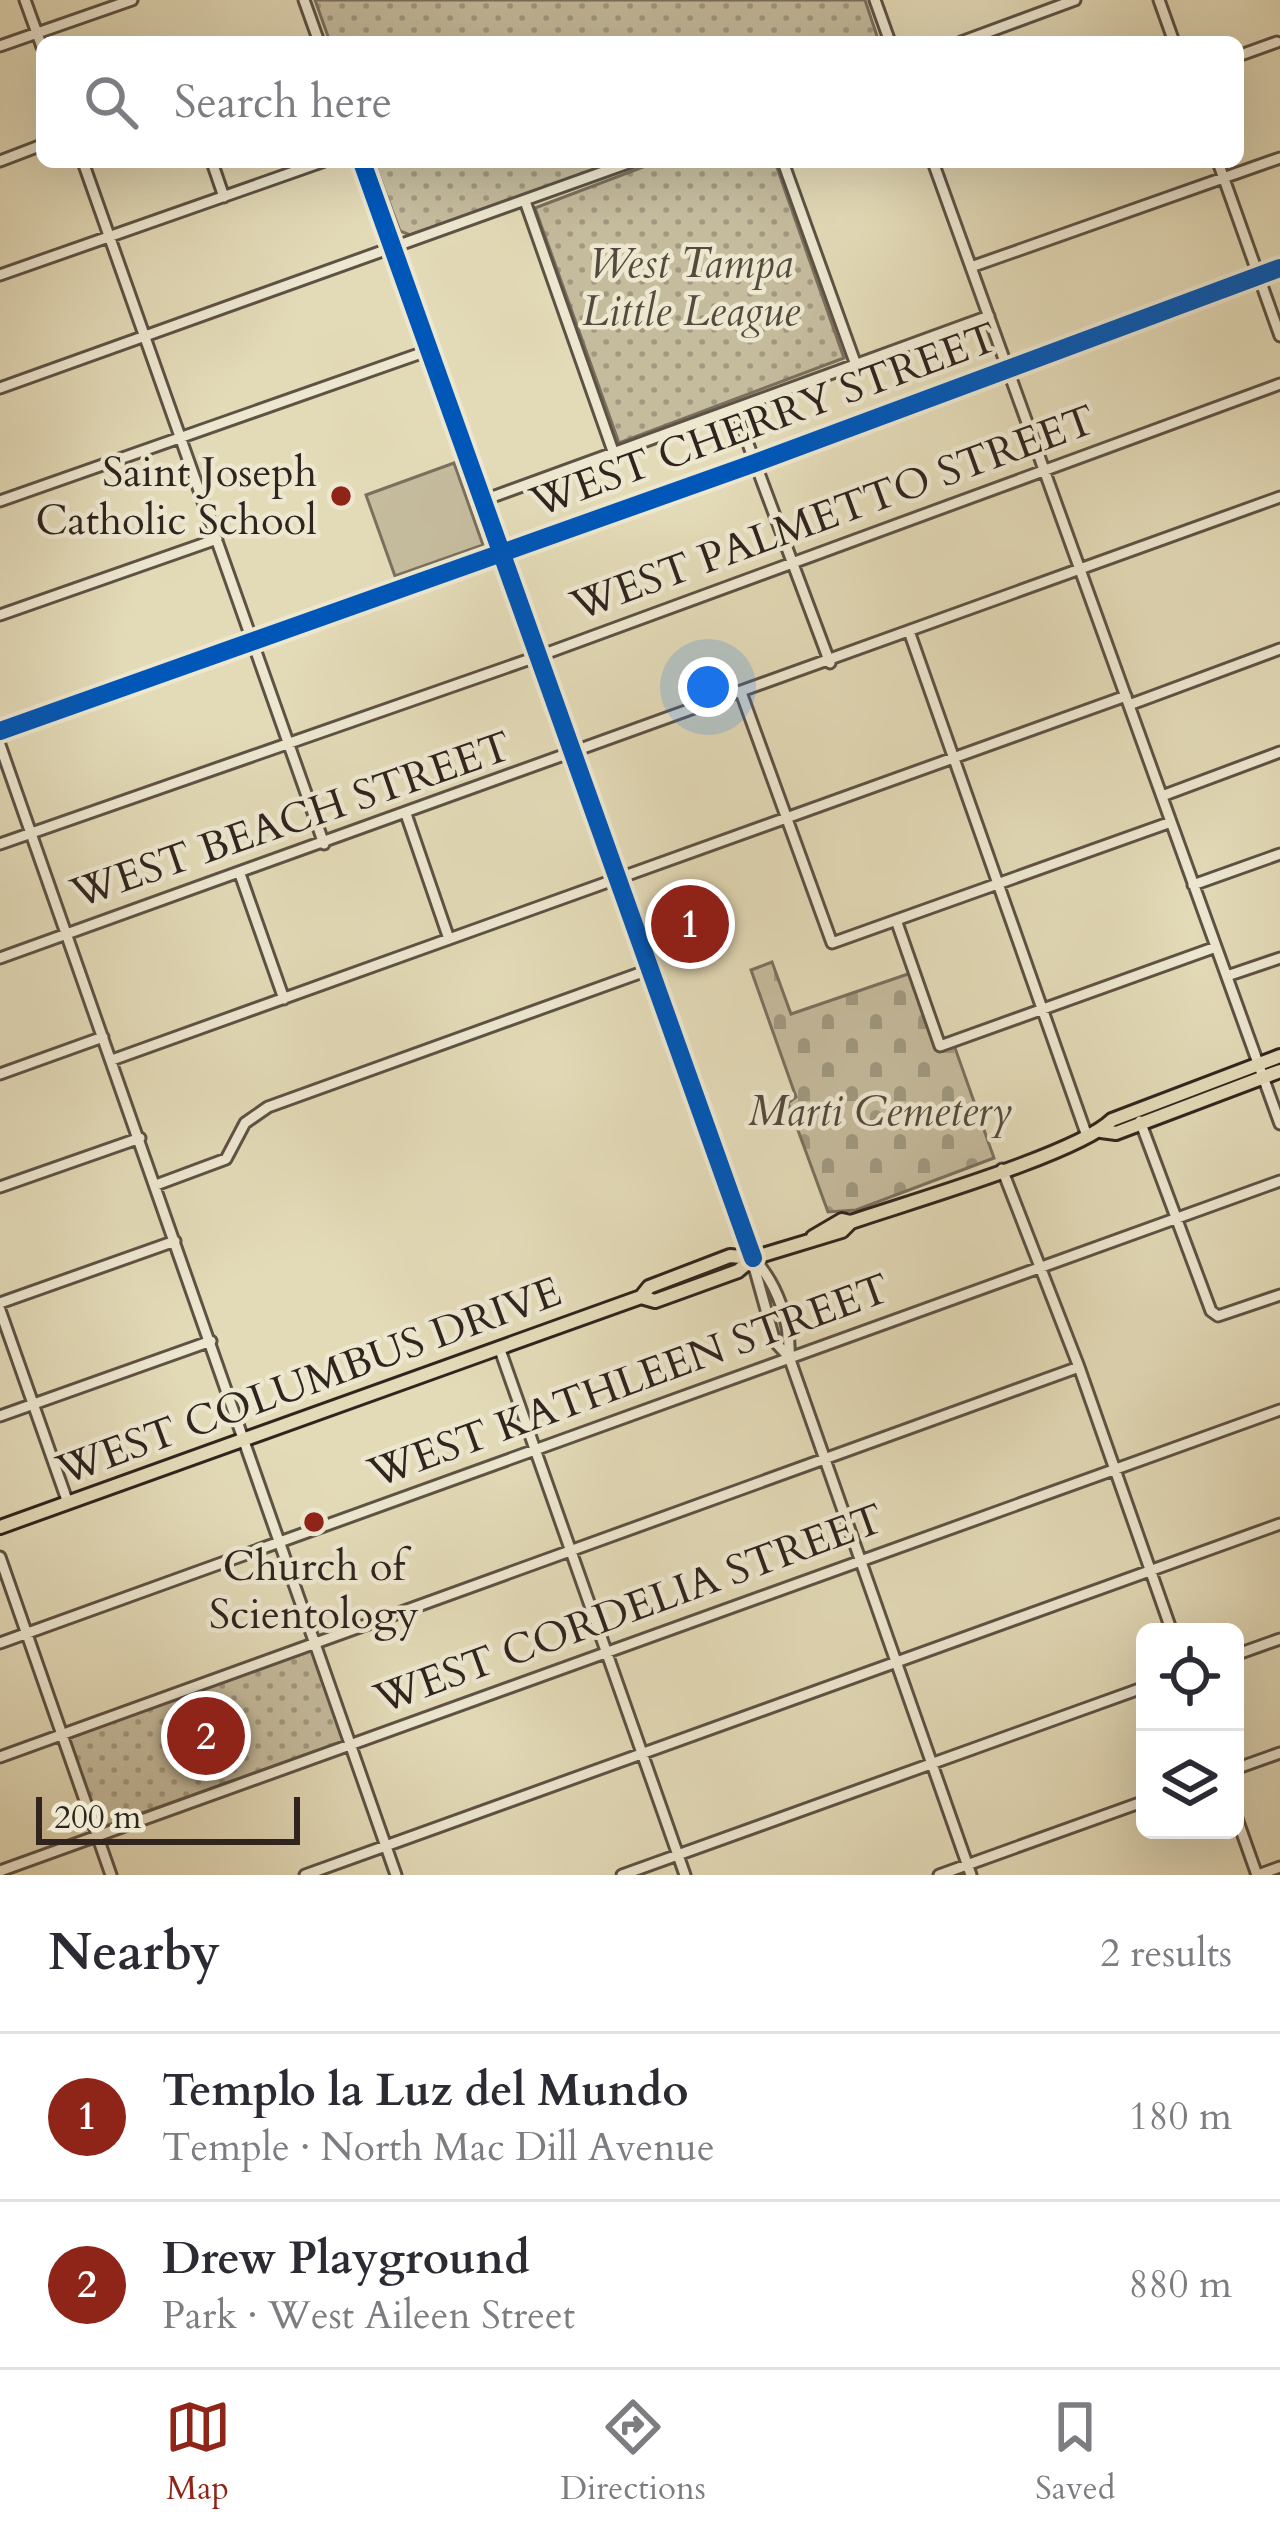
<!DOCTYPE html>
<html lang="en">
<head>
<meta charset="utf-8">
<style>
  body { margin:0; font-family:Cardo,serif; background:#f7f7f7; color:#2b2b33 }
  .controls { position:absolute; right:36px; bottom:36px; display:grid; overflow:hidden; border-radius:18px; box-shadow:0 12px 48px #0002 }
  .controls button { width:108px; height:108px; display:grid; place-items:center; padding:0; border:0; border-bottom:3px solid #e1e1e2; background:#fff; color:#2b2b33; font:60px sans-serif }
  .scale { position:absolute; left:36px; bottom:30px; width:264px; box-sizing:border-box; padding-left:12px; border:6px solid #30241e; border-top:0; font-size:33px; line-height:42px; white-space:nowrap; color:#30241e; -webkit-text-stroke:9px #ede7d0; paint-order:stroke }
  .you { position:absolute; left:708px; top:687px; width:42px; height:42px; margin:-30px; border:9px solid #fff; border-radius:50%; background:#1a73e8; box-shadow:0 0 0 18px #1a73e833 }
  .badge { display:grid; place-items:center; width:78px; height:78px; border-radius:50%; background:#8f2418; color:#fff; font-size:39px; font-weight:700 }
  .pin { position:absolute; translate:-50% -50%; border:6px solid #fff; box-shadow:0 3px 12px #0006 }
  .list { margin:0; padding:0; list-style:none }
  h2 { display:flex; justify-content:space-between; align-items:center; height:156px; margin:0; padding:0 48px; font-size:51px }
  h2 small { font-size:39px; font-weight:400; color:#7c7c81 }
  .list li { display:grid; grid-template-columns:78px 1fr auto; gap:36px; align-items:center; box-sizing:border-box; height:168px; padding:0 48px; border-top:3px solid #e1e1e2 }
  .list b { display:block; font-size:45px; white-space:nowrap }
  .list p { margin:0; font-size:39px; white-space:nowrap; color:#7c7c81 }
  .list em { font-size:39px; font-style:normal; color:#7c7c81 }
  .icon { flex:none; width:66px; height:66px; fill:none; stroke:currentColor; stroke-width:2; stroke-linecap:round; stroke-linejoin:round }
  .map { position:relative; flex:none; width:1280px; height:1875px; overflow:hidden }
  .search { position:absolute; background:#fff; box-shadow:0 12px 48px #0002; left:36px; right:36px; top:36px; height:132px; display:flex; align-items:center; gap:30px; box-sizing:border-box; padding:0 42px; border-radius:18px; color:#7c7c81; font-size:45px }
  .sheet { height:492px; background:#fff }
  nav { display:flex; justify-content:space-around; align-items:center; box-sizing:border-box; height:168px; border-top:3px solid #e1e1e2; background:#fff; font-size:33px; color:#7c7c81 }
  nav a { display:grid; justify-items:center; gap:6px }
  nav .on { color:#8f2418 }
  .map>svg:first-child { display:block }
</style>
</head>
<body>
<div class="map">
<svg width="1280" height="1875" viewBox="0 0 1280 1875">
  <defs>
    <pattern id="cemetery-stones" width="16" height="16" patternUnits="userSpaceOnUse" patternTransform="scale(3)"><rect width="16" height="16" fill="#c5bb9d"/><path d="M2 7V4a2 2 0 0 1 4 0v3zM10 15v-3a2 2 0 0 1 4 0v3z" fill="#a0987f"/></pattern>
    <pattern id="park-dots" width="8" height="8" patternUnits="userSpaceOnUse" patternTransform="scale(3)"><rect width="8" height="8" fill="#c5bb9d"/><path d="M2 2h.1M6 6h.1" fill="none" stroke="#a0987f" stroke-width="1.8" stroke-linecap="round"/></pattern>
  </defs>
  <rect width="100%" height="100%" fill="#e3dab7"/>
  <filter id="stains"><feTurbulence type="fractalNoise" baseFrequency=".00167" numOctaves="4"/><feColorMatrix values="0 0 0 0 .2 0 0 0 0 .09 0 0 0 0 .02 0 0 0 .5 -.17"/></filter>
  <radialGradient id="worn" r=".72"><stop offset=".6" stop-color="#630" stop-opacity="0"/><stop offset="1" stop-color="#630" stop-opacity=".3"/></radialGradient>
  <!-- green -->
  <path fill="#c5bb9d" stroke="#7a705e" stroke-width="3" d="M454 463 483 545 395 576 366 495Z"/>
  <!-- cemetery -->
  <path fill="url(#cemetery-stones)" stroke="#7a705e" stroke-width="3" d="M772 962 791 1014 911 973 938 1050 954 1045 994 1158 856 1210 828 1212 788 1103 796 1097 751 970Z"/>
  <!-- park -->
  <path fill="url(#park-dots)" stroke="#7a705e" stroke-width="3" d="M315 0H865L879 42H330Z
    M374 162H618L410 235 400 231Z
    M656 162H775L844 358 619 443 535 208Z
    M312 1648 344 1741 100 1828 67 1739Z"/>
  <g fill="none" stroke-linecap="round" stroke-linejoin="round">
    <!-- minor casing -->
    <g stroke="#5d5244" stroke-width="15">
      <path id="minor" d="M25 0 42 47
        M304 0 319 42
        M875 0 890 42
        M1159 0 1174 42
        M961 42 1075 0
        M0 46 132 0
        M1238 56 1277 42
        M0 161 42 145
        M83 162 324 844
        M212 162 224 197
        M362 162 746 1238 775 1342 789 1357
        M783 162 856 365
        M933 162 1280 1124
        M1218 162 1280 336
        M525 201 614 454
        M971 267 1280 158
        M0 275 322 162
        M0 388 631 162
        M735 409 830 663
        M484 500 989 316
        M0 501 430 350
        M0 615 217 539
        M910 634 1087 1136
        M742 695 832 943 1171 822
        M1129 705 1280 649
        M0 731 755 463 1280 268
        M0 745 396 1875
        M1162 796 1280 752
        M406 814 449 939
        M0 844 539 656 1280 384
        M240 874 284 999
        M1193 885 1280 854
        M896 920 940 1046 1216 947
        M0 958 1280 497
        M1227 976 1280 958
        M112 1060 1126 696
        M0 1074 103 1037
        M1140 1121 1211 1311 1218 1316 1280 1295
        M1002 1169 1079 1367 1172 1632
        M156 1185 226 1159 245 1123 268 1107 651 969
        M0 1187 140 1138
        M753 1258C777 1283 791 1323 789 1357L971 1875
        M0 1303 175 1241
        M0 1310 68 1503
        M499 1347 685 1875
        M0 1416 211 1341
        M0 1557 111 1875
        M0 1643 1280 1181
        M1235 1655 1280 1639
        M0 1757 1079 1367
        M1235 1769 1280 1753
        M1235 1813 1257 1875
        M0 1871 1280 1410
        M305 1875 1280 1524
        M622 1875 1145 1687
        M939 1875 1145 1801
        M1258 1875 1280 1867"/>
    </g>
    <!-- major casing -->
    <g stroke="#30241e" stroke-width="18">
      <path id="major" d="M1101 1131 1116 1133 1280 1071
        M813 1237 842 1220 851 1222C906 1203 1077 1154 1112 1120L1280 1056
        M641 1297 655 1301 738 1271 753 1258 842 1231 851 1222
        M0 1527 641 1297 649 1287 730 1256 753 1258"/>
    </g>
    <!-- minor -->
    <use href="#minor" stroke="#ede7d0" stroke-width="9"/>
    <!-- major -->
    <use href="#major" stroke="#e3dab7" stroke-width="12"/>
    <!-- cycleway casing -->
    <g stroke="#ede7d0" stroke-width="26">
      <path id="cycleway" d="M362 162 753 1258
        M0 731 755 463 1280 268"/>
    </g>
    <!-- cycleway -->
    <use href="#cycleway" stroke="#0057b8" stroke-width="18"/>
  </g>
  <!-- markers -->
  <g fill="#8f2418" stroke="#ede7d0" stroke-width="4.5">
    <circle cx="341" cy="496" r="12"/>
    <circle cx="314" cy="1522" r="12"/>
  </g>
  <g text-anchor="middle" dominant-baseline="central" stroke-width="9" stroke-linejoin="round" paint-order="stroke">
    <!-- park labels -->
    <g font-size="42" font-style="italic" fill="#554a3e" stroke="#ede7d0">
      <text x="691" y="263">West Tampa<tspan x="691" dy="48">Little League</tspan></text>
      <text x="880" y="1111">Marti Cemetery</text>
    </g>
    <!-- street labels -->
    <g font-size="42" fill="#30241e" stroke="#ede7d0">
      <text transform="translate(764 420) rotate(-20)">WEST CHERRY STREET</text>
      <text transform="translate(833 513) rotate(-20)">WEST PALMETTO STREET</text>
      <text transform="translate(291 820) rotate(-19)">WEST BEACH STREET</text>
      <text transform="translate(309 1381) rotate(-20)">WEST COLUMBUS DRIVE</text>
      <text transform="translate(629 1381) rotate(-20)">WEST KATHLEEN STREET</text>
      <text transform="translate(629 1609) rotate(-20)">WEST CORDELIA STREET</text>
    </g>
    <!-- poi labels -->
    <g font-size="42" fill="#30241e" stroke="#ede7d0" text-anchor="end">
      <text x="317" y="472">Saint Joseph<tspan x="317" dy="48">Catholic School</tspan></text>
      <text x="314" y="1566" text-anchor="middle">Church of<tspan x="314" dy="48">Scientology</tspan></text>
    </g>
  </g>
  <rect width="100%" height="100%" filter="url(#stains)"/>
  <rect width="100%" height="100%" fill="url(#worn)"/>
</svg>
<div class="controls">
<button><svg class="icon" aria-label="locate" viewBox="0 0 24 24"><circle cx="12" cy="12" r="6"/><path d="M12 2v4M12 18v4M2 12h4M18 12h4"/></svg></button>
<button><svg class="icon" aria-label="layers" viewBox="0 0 24 24"><path d="M12 4l9 5-9 5-9-5zM3 14l9 5 9-5"/></svg></button>
</div>
<div class="scale">200 m</div>
<div class="you"></div>
<div class="pin badge" style="left:690px;top:924px">1</div>
<div class="pin badge" style="left:206px;top:1736px">2</div>
<div class="search"><svg class="icon" aria-label="search" viewBox="0 0 24 24"><circle cx="10" cy="10" r="6"/><path d="M15 15l6 6"/></svg>Search here</div>
</div>
<section class="sheet">
<h2>Nearby<small>2 results</small></h2>
<ul class="list">
<li><span class="badge">1</span><div><b>Templo la Luz del Mundo</b><p>Temple · North Mac Dill Avenue</p></div><em>180 m</em></li>
<li><span class="badge">2</span><div><b>Drew Playground</b><p>Park · West Aileen Street</p></div><em>880 m</em></li>
</ul>
</section>
<nav>
<a class="on"><svg class="icon" aria-label="map" viewBox="0 0 24 24"><path d="M3 6l6-2 6 2 6-2v14l-6 2-6-2-6 2zM9 4v14M15 6v14"/></svg>Map</a>
<a><svg class="icon" aria-label="directions" viewBox="0 0 24 24"><path d="M12 3l9 9-9 9-9-9zM9 14v-3h6M13 9l2 2-2 2"/></svg>Directions</a>
<a><svg class="icon" aria-label="saved" viewBox="0 0 24 24"><path d="M7 4h10v16l-5-4-5 4z"/></svg>Saved</a>
</nav>
</body>
</html>
